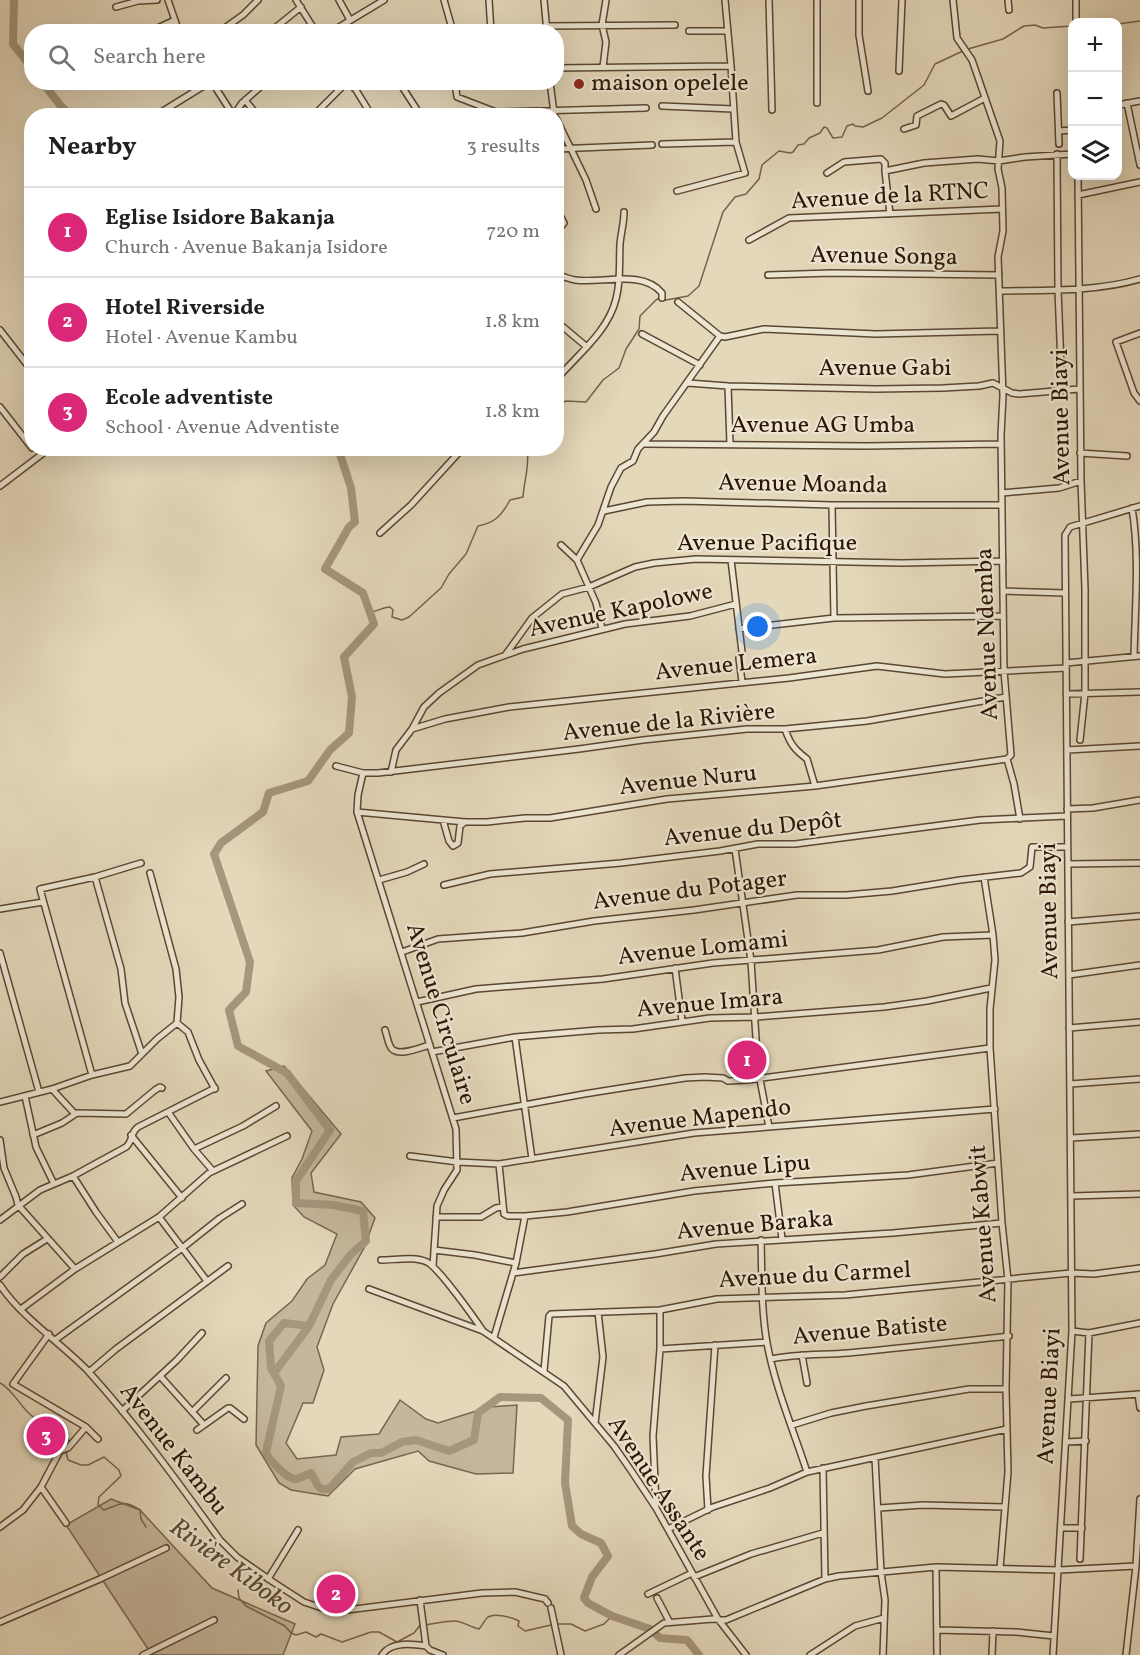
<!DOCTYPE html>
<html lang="en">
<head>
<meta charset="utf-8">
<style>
  body { margin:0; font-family:Vollkorn,serif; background:#f2f2f2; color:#202124 }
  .controls { position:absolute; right:18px; top:18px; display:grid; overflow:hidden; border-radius:12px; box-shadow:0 6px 24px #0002 }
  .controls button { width:54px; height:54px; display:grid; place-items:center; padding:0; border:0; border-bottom:2px solid #e0e0e0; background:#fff; color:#202124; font:30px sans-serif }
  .you { position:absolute; left:758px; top:627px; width:21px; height:21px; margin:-15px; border:4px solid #fff; border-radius:50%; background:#1a73e8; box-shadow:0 0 0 9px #1a73e833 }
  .badge { display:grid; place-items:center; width:39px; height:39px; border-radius:50%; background:#db2777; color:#fff; font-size:20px; font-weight:700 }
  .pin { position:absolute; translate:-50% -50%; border:3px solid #fff; box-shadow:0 2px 6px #0006 }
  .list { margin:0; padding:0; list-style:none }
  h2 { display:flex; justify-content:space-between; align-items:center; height:78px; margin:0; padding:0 24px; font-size:26px }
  h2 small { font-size:20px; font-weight:400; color:#757577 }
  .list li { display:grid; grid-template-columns:39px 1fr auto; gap:18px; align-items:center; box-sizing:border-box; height:90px; padding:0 24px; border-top:2px solid #e0e0e0 }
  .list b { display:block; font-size:22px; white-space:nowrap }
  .list p { margin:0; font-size:20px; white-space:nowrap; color:#757577 }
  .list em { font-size:20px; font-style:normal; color:#757577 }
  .icon { flex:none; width:33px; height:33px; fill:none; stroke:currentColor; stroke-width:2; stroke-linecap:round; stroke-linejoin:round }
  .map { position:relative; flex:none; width:1140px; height:1655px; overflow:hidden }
  .search { position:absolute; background:#fff; box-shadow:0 6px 24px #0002; left:24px; top:24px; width:540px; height:66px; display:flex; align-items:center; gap:15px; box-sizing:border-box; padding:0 21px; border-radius:24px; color:#757577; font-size:22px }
  .panel { position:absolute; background:#fff; box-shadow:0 6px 24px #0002; left:24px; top:108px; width:540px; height:348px; border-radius:24px }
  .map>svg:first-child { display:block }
</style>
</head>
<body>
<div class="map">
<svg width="1140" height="1655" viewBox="0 0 1140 1655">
  <rect width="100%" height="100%" fill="#e4d8bb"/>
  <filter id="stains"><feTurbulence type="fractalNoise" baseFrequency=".00333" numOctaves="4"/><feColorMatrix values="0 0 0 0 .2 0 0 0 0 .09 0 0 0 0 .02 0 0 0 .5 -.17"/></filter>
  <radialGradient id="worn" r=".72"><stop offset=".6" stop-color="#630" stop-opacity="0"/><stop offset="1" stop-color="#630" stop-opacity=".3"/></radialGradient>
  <!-- green -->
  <path fill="#c5b79c" stroke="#786650" stroke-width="1.5" d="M284 1066 341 1134 311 1173 314 1192 361 1202 375 1218 364 1248 333 1304 317 1347 324 1370 313 1403H303L286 1443 297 1459 336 1455 341 1437 379 1434 400 1400 426 1419 438 1423 489 1407 517 1405 513 1473 476 1474 429 1461 418 1451 355 1469 328 1496 291 1490 279 1483 256 1445 258 1346 266 1323 292 1301 307 1279 325 1265 337 1234 304 1217 293 1205 292 1178 302 1159 312 1131 266 1071Z
    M111 1499 140 1510 212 1588 295 1624 283 1655H152L66 1525Z"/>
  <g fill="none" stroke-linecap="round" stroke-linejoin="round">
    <!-- stream -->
    <path stroke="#75624c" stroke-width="1.5" d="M1118 24 1140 21
      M968 49 1003 39 1024 26 1035 25 1043 28 1072 26
      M556 406 566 401 586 402 603 380 619 368 626 349 639 329 640 316 657 299 666 300 688 296 699 286 723 212 735 197 746 194 759 179 762 165 779 151 790 153 793 152 798 145 804 144 809 138 820 133 824 127 827 128 833 138 842 137 847 126 853 124 855 126 863 127 882 118 924 85 935 64 965 50
      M370 612C377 612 382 607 390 607L393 610 392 617 402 620 409 617 441 588 449 574 466 554 478 526C495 523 502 515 510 500L523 497C524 480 530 466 527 448
      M0 1383C15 1391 22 1411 36 1419 39 1421 42 1420 45 1421 55 1425 66 1431 69 1441L68 1444
      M66 1452 68 1460 81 1465H88L104 1457 119 1470 121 1476 99 1497 98 1505 104 1510C121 1504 123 1499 140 1510L141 1519 146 1527
      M238 1590 239 1598 246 1606 285 1626 291 1633 296 1635 306 1632 316 1637 321 1634 342 1642 371 1632H379L397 1642 414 1633 421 1624
      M556 1624H571L585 1631 604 1624 612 1616
      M425 1625C434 1624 445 1621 455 1621 462 1621 472 1628 479 1629 483 1625 484 1620 488 1617 495 1613 512 1617 519 1621L518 1626 525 1631 551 1625"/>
    <!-- river -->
    <path stroke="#a5967c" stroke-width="8" d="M14 0 13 44 32 68
      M42 82 60 105 71 116
      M338 448 351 488 355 522 349 527 325 569 363 593 374 624 344 657 352 697 349 733 330 750 308 781 269 793 263 812 221 843 214 854 250 962 246 992 229 1010 238 1046 287 1073 330 1130 296 1181V1203L333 1205 363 1211 366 1241 351 1254 331 1280 309 1326 284 1323 269 1341 271 1368 281 1386 266 1452C268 1459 288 1480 296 1479 300 1478 306 1475 311 1473 317 1482 317 1493 330 1488L353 1462 371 1453H381L402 1442 416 1440 449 1451 474 1440 478 1413 500 1397 541 1398 568 1420 565 1483 572 1526 581 1534 601 1543 608 1556 592 1577 584 1598 588 1603 612 1616 650 1629 660 1638 687 1640 699 1655
      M274 1373 309 1326"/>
    <!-- minor casing -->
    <g stroke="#5a4631" stroke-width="8">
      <path id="minor" d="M168 0 179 32
        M296 0 316 32
        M339 0 350 20
        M444 0 453 32
        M489 0 491 32
        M544 0 547 32
        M769 0 772 110
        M817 0V103
        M859 0V35L868 91
        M953 0 957 38 972 60 1000 141 998 169 1002 188 1003 231 998 257 1003 396 1001 435 1004 671 1011 755 1007 759 1014 784 1020 819
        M1008 0 1009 10
        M116 7 138 1 157 0
        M1076 22V0
        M546 26 675 25
        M689 31H728
        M149 32 175 20
        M219 32 243 15 258 0
        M270 32 301 7
        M331 32 384 0
        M603 67 606 42 602 25 606 0
        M556 68 731 66
        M899 71 902 0
        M212 82 233 115
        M351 82 372 116
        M399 82 421 116
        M455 82 457 97 496 112 646 108
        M550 82 554 113
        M354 88 368 82
        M1057 93 1059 144
        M245 100 258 116
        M1127 103 1140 165
        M1118 105 1140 101
        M662 106 733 109
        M155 116 210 82
        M233 116 242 103 266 82
        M313 116 347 82
        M556 118 586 180 596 209
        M904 129 916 125 917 116 941 104 944 105 951 116 985 98
        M1059 131 1072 130
        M662 144 736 142
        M556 149 652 145
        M1057 154 1058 290 1062 391
        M827 173 844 162 881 159 885 163V171
        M1078 176 1081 481 1085 589V693L1080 740
        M677 191 745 173 736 142 731 66 725 0
        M1078 195 1140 182
        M556 213 560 215 564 223 556 232
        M890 214 885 171 924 163 978 159 999 161 1025 157 1072 154
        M749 240 789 218 1002 209
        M556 275C563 276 569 279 575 280 602 284 642 269 662 293V298
        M768 275 831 273 999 275
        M1000 291C1047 290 1094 292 1140 279
        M678 302 720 336 725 337 764 329 876 334 999 331
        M556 321 587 347
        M0 330 32 371
        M1140 333 1116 342 1134 393 1140 401
        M642 334 700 365
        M556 380C577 355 608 332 616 299 621 281 619 263 620 244 621 233 624 223 624 212
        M688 383 728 386 876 389 943 388 979 386 993 383 1012 393 1019 394 1079 389
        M728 386 730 444
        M0 407 32 448
        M645 444 866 446 1001 444
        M1080 453 1127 456
        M0 486 50 448
        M1002 493 1059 488 1081 481
        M832 505 834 618
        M1132 508C1140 557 1135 607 1134 656
        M604 511 647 502 684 501 832 505H1002
        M380 533 411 505 463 448
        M561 545 577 560 596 603 602 629
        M577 560 598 525 611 487 621 468 633 461 638 449 654 432 663 416 720 336
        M731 560 742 652 739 658 742 682
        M1003 591 1065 593
        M739 629 834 618 1003 616
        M506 654 532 618 562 594 589 587 635 567 654 563 696 559 902 563 1003 561
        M1066 663 1140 656
        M1066 694 1140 692
        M412 729 445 719 509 707 789 678 877 666 945 674 1066 668
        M785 729C790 744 795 750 807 759L815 786
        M1067 750 1140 746
        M336 766 363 773H378L579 749 643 740 747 729H785L867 721 1006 697
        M391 772 396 750 412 729 424 707 439 693 478 665 523 649 625 624 690 616 736 604
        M363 773 358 795 357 812 456 1129 457 1170 444 1190 437 1206 433 1266
        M1067 809 1093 808 1140 800
        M357 812 465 822H487L525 818H550L667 799 815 786 1007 759
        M443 820 449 841 453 846 458 843 460 826 465 822
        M735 849 751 961 758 1069 769 1127
        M1068 864 1140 863
        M95 877 121 969 125 1003 142 1054
        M984 877 993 935 995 960 990 1009V1048L1002 1223 1008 1280 1006 1389 1008 1472 1000 1568
        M379 880 407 872 424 864
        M444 885 490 874 621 863 720 851 758 844H795L980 820 1067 816
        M0 909 43 902
        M1068 922 1140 916
        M402 952 438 939 522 933 594 921 694 910 797 895H846L892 891 960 880 1021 873 1030 867 1032 847H1067
        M0 953 39 1092
        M675 968 682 1021
        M1069 975 1140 965
        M417 1002 476 989 603 979 713 963 878 950 943 937 993 935
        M177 1023 188 1032 199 1060 215 1089
        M1069 1028 1140 1022
        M385 1030C387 1035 388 1045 392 1049 400 1057 421 1047 430 1045
        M515 1037 532 1159
        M432 1052 515 1037 598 1030 633 1029 710 1018 756 1017 884 1007 927 1001 991 988
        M92 1075 40 889 95 877 141 863
        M1070 1084 1140 1079
        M52 1089 74 1113
        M25 1096 36 1147 54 1184
        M0 1102 52 1089 92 1075 130 1066 157 1039 177 1023 179 997 176 969 150 873
        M168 1112 194 1149 213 1171
        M453 1118 584 1094 685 1078 705 1077 723 1078 728 1081 747 1080 990 1048
        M33 1135 62 1123 77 1113 126 1114 155 1090 160 1087 162 1088
        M131 1135 182 1198
        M1071 1138 1140 1134
        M0 1140 4 1168 16 1197 18 1205 75 1269
        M194 1149 243 1126 276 1106
        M410 1156 458 1162 499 1164 694 1133 995 1109
        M499 1164 504 1214 508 1216H525L567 1212 694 1191 775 1183 908 1175 998 1163
        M73 1176 96 1212 118 1242
        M775 1183 782 1239
        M1071 1196 1140 1194
        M159 1217 207 1281
        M436 1217H481L496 1208 502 1207
        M0 1220 40 1190 73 1176 126 1147C133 1141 130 1133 138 1127L215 1088
        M761 1240C762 1274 761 1309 767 1343 775 1387 793 1429 807 1472
        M434 1250 475 1255 516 1263
        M381 1260C395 1260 414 1256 427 1262 439 1268 475 1319 483 1331
        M513 1273 655 1254 716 1244 893 1233 1002 1223
        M0 1277 23 1254 47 1239
        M0 1285C23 1319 60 1342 88 1371 136 1424 178 1482 220 1540L237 1557 273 1582 304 1602 325 1609 347 1610 482 1593 515 1592 545 1599 548 1603
        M369 1289 483 1331 564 1386 614 1446 630 1469 656 1508 718 1619 746 1655
        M21 1309 75 1269 159 1217 209 1173 287 1136
        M1072 1331 1089 1333 1140 1323
        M49 1334 13 1384 86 1427 98 1439
        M494 1337 516 1263 525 1216
        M55 1340 181 1249 220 1218 242 1204
        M660 1349 767 1342
        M802 1355 807 1383
        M771 1359C796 1354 822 1355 848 1353 902 1348 955 1342 1009 1336
        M544 1371 549 1316 551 1314 660 1310 717 1299 845 1295 1071 1273 1094 1274 1140 1268
        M89 1372 116 1349 228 1266
        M160 1376 204 1425
        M1138 1394 1140 1408
        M1069 1399 1140 1394
        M122 1411 177 1360 202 1333
        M192 1412 226 1378
        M595 1423 603 1357 598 1312
        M792 1425 831 1413 866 1406 969 1389H1006
        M197 1430 228 1408H230L244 1419
        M1066 1442 1086 1441
        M875 1458 881 1572 885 1600 883 1655
        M823 1468 825 1579
        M41 1487 66 1523
        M656 1506 653 1436 660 1349V1310
        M879 1508 923 1505 1004 1507
        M708 1510 706 1476 715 1345
        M0 1527 23 1510 41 1487 60 1451 68 1448 86 1427
        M1061 1528H1082
        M668 1529 713 1507 770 1488 807 1472 1007 1429
        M1080 1559 1089 1333
        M936 1567 937 1655
        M1059 1570 1136 1566
        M694 1577 751 1554 823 1533
        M268 1579 298 1530
        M648 1594 692 1573
        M657 1598 669 1621
        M420 1600 426 1646 430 1650 443 1655
        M551 1608 561 1655
        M0 1622 100 1579 166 1548
        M937 1630 1016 1632 1054 1636
        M143 1655 214 1620
        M382 1655C391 1641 413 1644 426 1646
        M619 1655 664 1623 713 1619 726 1620 825 1579 839 1576 936 1567 1059 1570
        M810 1655 855 1626 884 1618
        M992 1655 993 1631
        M1053 1655 1072 1331 1065 535 1070 527 1140 506
        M1126 1655 1136 1566 1140 1499"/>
    </g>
    <!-- minor -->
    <use href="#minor" stroke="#ede6d3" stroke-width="5"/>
  </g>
  <!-- markers -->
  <circle fill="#8f2418" stroke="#ede6d3" stroke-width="2" cx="579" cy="84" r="6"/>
  <g text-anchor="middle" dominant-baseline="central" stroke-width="4.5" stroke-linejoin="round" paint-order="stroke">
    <!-- poi labels -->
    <g font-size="24" fill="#2c1503" stroke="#ede6d3" text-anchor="start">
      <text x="591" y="84">maison opelele</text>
    </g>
    <!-- street labels -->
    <g font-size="24" fill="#2c1503" stroke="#ede6d3">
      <text transform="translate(890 197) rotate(-3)">Avenue de la RTNC</text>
      <text transform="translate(884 257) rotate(1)">Avenue Songa</text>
      <text x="885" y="369">Avenue Gabi</text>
      <text transform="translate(1062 417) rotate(-91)">Avenue Biayi</text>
      <text x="823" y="426">Avenue AG Umba</text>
      <text transform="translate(803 485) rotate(1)">Avenue Moanda</text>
      <text x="767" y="544">Avenue Pacifique</text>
      <text transform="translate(621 611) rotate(-12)">Avenue Kapolowe</text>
      <text transform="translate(988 634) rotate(-92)">Avenue Ndemba</text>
      <text transform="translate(736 665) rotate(-6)">Avenue Lemera</text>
      <text transform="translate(669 723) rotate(-6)">Avenue de la Rivière</text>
      <text transform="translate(688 781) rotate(-6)">Avenue Nuru</text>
      <text transform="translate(753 830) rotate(-6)">Avenue du Depôt</text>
      <text transform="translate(690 891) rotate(-7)">Avenue du Potager</text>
      <text transform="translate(1050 911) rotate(-91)">Avenue Biayi</text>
      <text transform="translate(703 949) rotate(-6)">Avenue Lomami</text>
      <text transform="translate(710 1004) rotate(-5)">Avenue Imara</text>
      <text transform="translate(440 1014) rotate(73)">Avenue Circulaire</text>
      <text transform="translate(700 1119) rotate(-7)">Avenue Mapendo</text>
      <text transform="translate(745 1169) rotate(-5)">Avenue Lipu</text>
      <text transform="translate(984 1224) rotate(-94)">Avenue Kabwit</text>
      <text transform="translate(755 1226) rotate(-5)">Avenue Baraka</text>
      <text transform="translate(815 1276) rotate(-3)">Avenue du Carmel</text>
      <text transform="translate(870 1331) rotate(-5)">Avenue Batiste</text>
      <text transform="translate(1050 1396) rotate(-87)">Avenue Biayi</text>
      <text transform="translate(173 1450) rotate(52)">Avenue Kambu</text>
      <text transform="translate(658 1489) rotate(57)">Avenue Assante</text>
    </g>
    <!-- water labels -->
    <g font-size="26" font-style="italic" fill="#5c4933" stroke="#ede6d3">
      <text transform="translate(231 1567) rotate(36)">Rivière Kiboko</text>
    </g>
  </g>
  <rect width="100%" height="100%" filter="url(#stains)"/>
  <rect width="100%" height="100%" fill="url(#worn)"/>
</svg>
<div class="controls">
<button>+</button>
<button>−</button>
<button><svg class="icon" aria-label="layers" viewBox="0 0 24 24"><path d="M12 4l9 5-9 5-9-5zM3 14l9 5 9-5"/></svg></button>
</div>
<div class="you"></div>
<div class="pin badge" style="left:747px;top:1060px">1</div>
<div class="pin badge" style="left:336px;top:1594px">2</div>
<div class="pin badge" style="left:46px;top:1436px">3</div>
<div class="search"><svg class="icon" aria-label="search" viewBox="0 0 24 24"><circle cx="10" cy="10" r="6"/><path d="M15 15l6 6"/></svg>Search here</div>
<section class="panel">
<h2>Nearby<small>3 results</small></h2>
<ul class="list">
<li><span class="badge">1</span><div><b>Eglise Isidore Bakanja</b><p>Church · Avenue Bakanja Isidore</p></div><em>720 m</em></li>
<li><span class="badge">2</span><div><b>Hotel Riverside</b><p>Hotel · Avenue Kambu</p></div><em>1.8 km</em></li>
<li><span class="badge">3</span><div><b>Ecole adventiste</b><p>School · Avenue Adventiste</p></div><em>1.8 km</em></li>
</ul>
</section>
</div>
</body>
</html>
